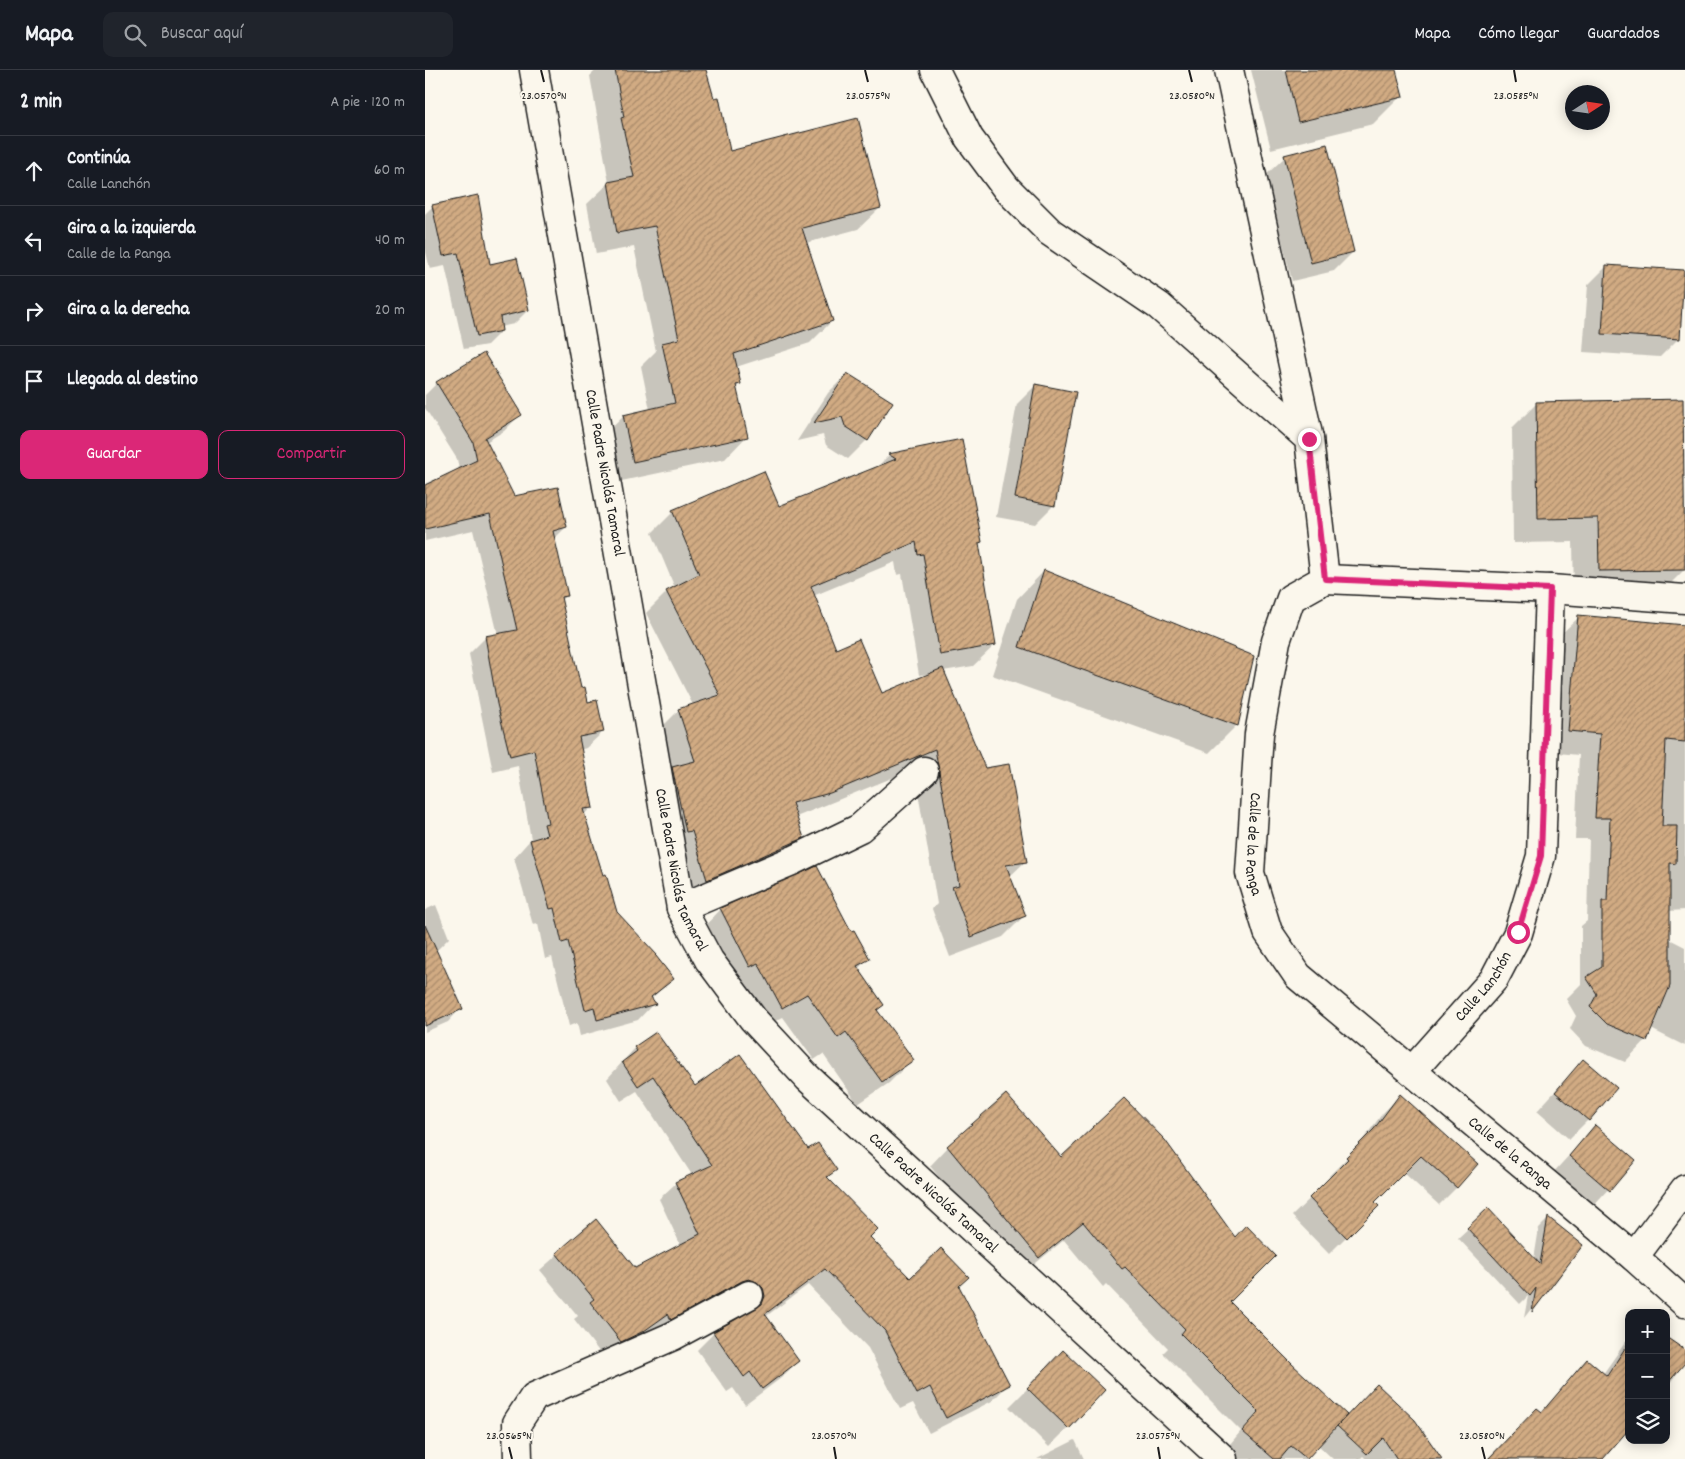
<!DOCTYPE html>
<html lang="es">
<head>
<meta charset="utf-8">
<style>
  body { margin:0; font-family:Dekko,sans-serif; background:#20242c; color:#f1f3f6 }
  .controls { position:absolute; right:15px; bottom:15px; display:grid; overflow:hidden; border-radius:10px; box-shadow:0 2px 12px #0003 }
  .controls button { width:45px; height:45px; display:grid; place-items:center; padding:0; border:0; border-bottom:1px solid #363941; background:#171b24; color:#f1f3f6; font:25px sans-serif }
  .compass { position:absolute; left:1140px; top:15px; width:45px; height:45px; border-radius:50%; background:#171b24; box-shadow:0 2px 12px #0003; rotate:78deg }
  .stop { position:absolute; width:15px; height:15px; margin:-11px; border:4px solid #db2777; border-radius:50%; background:#fff }
  .stop.end { background:#db2777; border-color:#fff; box-shadow:0 1px 5px #0008 }
  .list { margin:0; padding:0; list-style:none }
  h2 { display:flex; justify-content:space-between; align-items:center; height:65px; margin:0; padding:0 20px; font-size:21px }
  h2 small { font-size:16px; font-weight:400; color:#9ea1a6 }
  .list li { display:grid; grid-template-columns:32px 1fr auto; gap:15px; align-items:center; box-sizing:border-box; height:70px; padding:0 20px; border-top:1px solid #363941 }
  .list b { display:block; font-size:19px; white-space:nowrap }
  .list p { margin:0; font-size:16px; white-space:nowrap; color:#9ea1a6 }
  .list em { font-size:16px; font-style:normal; color:#9ea1a6 }
  .actions { display:flex; gap:10px; padding:15px 20px }
  .actions a { flex:1; padding:11px 0; border:1px solid #db2777; border-radius:10px; text-align:center; font-size:18px; color:#db2777 }
  .actions .main { background:#db2777; color:#fff }
  .icon { flex:none; width:28px; height:28px; fill:none; stroke:currentColor; stroke-width:2; stroke-linecap:round; stroke-linejoin:round }
  .map { position:relative; flex:none; width:1260px; height:1389px; overflow:hidden }
  header { display:flex; align-items:center; gap:30px; box-sizing:border-box; height:70px; padding:0 25px; background:#171b24; border-bottom:1px solid #363941 }
  header strong { font-size:24px }
  nav { display:flex; gap:28px; margin-inline-start:auto; font-size:18px }
  .search { width:350px; height:45px; background:#20242c; display:flex; align-items:center; gap:12px; box-sizing:border-box; padding:0 18px; border-radius:10px; color:#9ea1a6; font-size:19px }
  main { display:flex }
  aside { flex:1; background:#171b24 }
  .map>svg:first-child { display:block }
</style>
</head>
<body>
<header>
<strong>Mapa</strong>
<div class="search"><svg class="icon" aria-label="search" viewBox="0 0 24 24"><circle cx="10" cy="10" r="6"/><path d="M15 15l6 6"/></svg>Buscar aquí</div>
<nav><a>Mapa</a><a>Cómo llegar</a><a>Guardados</a></nav>
</header>
<main>
<aside>
<h2>2 min<small>A pie · 120 m</small></h2>
<ul class="list">
<li><svg class="icon" aria-label="ahead" viewBox="0 0 24 24"><path d="M12 20V5M6 11l6-6 6 6"/></svg><div><b>Continúa</b><p>Calle Lanchón</p></div><em>60 m</em></li>
<li><svg class="icon" aria-label="left" viewBox="0 0 24 24"><path d="M17 20v-9H6M10 6l-5 5 5 5"/></svg><div><b>Gira a la izquierda</b><p>Calle de la Panga</p></div><em>40 m</em></li>
<li><svg class="icon" aria-label="right" viewBox="0 0 24 24"><path d="M7 20v-9h11M14 6l5 5-5 5"/></svg><div><b>Gira a la derecha</b></div><em>20 m</em></li>
<li><svg class="icon" aria-label="arrive" viewBox="0 0 24 24"><path d="M6 21V4h12l-3 4 3 4H6"/></svg><div><b>Llegada al destino</b></div></li>
</ul>
<div class="actions"><a class="main">Guardar</a><a>Compartir</a></div>
</aside>
<div class="map">
<svg width="1260" height="1389" viewBox="0 0 1260 1389">
  <defs>
    <pattern id="building-hatch" width="6" height="6" patternUnits="userSpaceOnUse" patternTransform="scale(1.25)"><rect width="6" height="6" fill="#d1ab83"/><path d="M-1 1l2-2M0 6l6-6M5 7l2-2" fill="none" stroke="#a98a6a"/></pattern>
  </defs>
  <rect width="100%" height="100%" fill="#fbf7ec"/>
  <filter id="ink" filterUnits="userSpaceOnUse"><feTurbulence type="fractalNoise" baseFrequency=".02" numOctaves="2"/><feDisplacementMap in="SourceGraphic" scale="10" xChannelSelector="R" yChannelSelector="G"/><feConvolveMatrix kernelMatrix="1 2 1 2 8 2 1 2 1" color-interpolation-filters="sRGB"/></filter>
  <g filter="url(#ink)">
    <!-- shadow -->
    <path fill="#0003" fill-rule="evenodd" d="M171 0H280L304 83 455 138 433 159 381 173 407 251 385 273 311 297 315 314 310 319 321 367 300 389 187 413 177 367 199 346 225 340 216 296 231 281 209 177 171 184 162 134 184 113 165 6Z
      M826 0H970L976 26 948 54 846 79Z
      M860 87 928 182 909 201 867 211 841 105Z
      M8 136 103 240 89 254 75 257 76 261 62 275 39 279 20 196 5 199 0 178V144Z
      M1182 196 1254 268 1235 287 1158 282 1163 215Z
      M422 304 442 370 423 389 401 375 398 365 372 371 403 323Z
      M12 313 96 344 79 361 61 372 88 428 141 457 129 469 141 525 135 531 155 619 178 662 161 678 155 680 166 737 159 745 177 807 191 842 247 909 226 929 229 933 213 950 155 966 152 953 144 956 127 887 120 889 113 854 108 855 89 788 106 769 93 696 68 702 44 584 61 567 73 565 48 460 0 471V414L34 399 32 389 0 338V325Z
      M611 315 629 435 610 454 571 447 592 334Z
      M1112 333 1260 499 1235 524 1149 526 1148 472 1088 473 1087 358Z
      M536 371 556 471 553 475 570 575 548 596 518 601 601 791 584 807 599 846 578 867 525 887 507 839 512 834 489 699 371 747 377 768 356 789 261 830 233 661 254 640 268 635 221 543 242 522 250 518 227 463 248 442 354 438 451 398 464 385ZM470 492 472 505 477 504 494 605 506 604 456 625 411 581 388 526Z
      M619 501 812 655 784 683 567 605 592 529Z
      M1154 547 1260 556V840L1244 841 1225 859 1260 877V976L1226 959 1221 970 1200 992 1161 976 1145 959 1151 946 1141 929 1156 914V856L1162 851 1164 769H1150L1154 685 1122 682 1132 568Z
      M11 835 24 868 11 881 36 938 23 952 0 962V840Z
      M296 839 426 863 443 888 433 899 458 935 452 941 487 990 464 1013 433 1034 398 984 389 990 358 947 333 960 273 863Z
      M210 978 269 1018 383 1081 410 1100 401 1109 443 1167 485 1210 532 1216 583 1315 567 1331 504 1363 488 1333 475 1339 443 1278 383 1215 340 1247 373 1291 356 1308 320 1335 308 1318 302 1322 272 1280 289 1263 324 1243 322 1235 229 1265 226 1259 202 1278 179 1288 149 1249 153 1246 115 1200 171 1151 210 1199 256 1176 234 1129 251 1113 267 1105 212 1021 196 1031 182 1009Z
      M1158 991 1163 1050 1144 1069 1112 1041Z
      M975 1026 1032 1117 1014 1135 978 1102 948 1132 952 1136 904 1184 867 1146 906 1108 904 1106 931 1079 957 1044Z
      M1170 1057 1210 1090 1165 1139 1126 1105Z
      M523 1077 636 1088 803 1232 912 1357 933 1335 1015 1389H941L938 1386 935 1389H908L893 1375 880 1389H810L800 1380 816 1361 738 1283 743 1278 681 1214 678 1217 639 1170 595 1206 505 1096Z
      M1063 1140 1109 1189 1114 1158 1123 1149 1156 1175 1099 1248 1103 1226 1095 1234 1033 1168Z
      M1204 1267V1357L1175 1389H1064L1115 1343 1162 1291 1178 1304Z
      M1241 1269 1260 1281V1291L1241 1319Z
      M620 1301 643 1358 624 1377 584 1337Z
      M650 1370 659 1389H612Z"/>
    <!-- building -->
    <path fill="url(#building-hatch)" stroke="#1c1c1c" d="M190 0H281L289 28 294 27 305 81 433 48 456 138 377 158 408 251 309 284 316 314 311 315 323 367 208 392 198 345 250 333 237 273 254 269 230 156 192 163 183 112 209 107 196 48 199 47Z
      M861 0H971L978 27 873 52Z
      M902 74 929 182 886 193 859 85Z
      M53 125 65 194 92 188 104 240 75 247 77 261 52 266 33 183 18 186 7 135Z
      M1181 195 1259 200 1255 269 1177 264Z
      M59 283 97 345 60 368 89 426 133 417 142 457 128 461 143 526 136 527 156 618 160 617 163 632 172 630 179 662 154 667 168 738 158 739 178 805 181 804 192 842 232 885 231 886 249 909 226 927 231 934 172 950 169 937 160 940 143 871 137 873 129 838 125 839 105 770 122 765 119 754 123 753 109 680 85 686 72 634 60 566 92 560 65 444 0 459V415L52 390 48 372 11 312Z
      M422 303 468 332 443 371 420 356 417 347 389 353Z
      M610 314 651 322 630 436 590 428Z
      M1258 329 1260 500 1174 501 1173 448 1113 449 1111 332Z
      M537 369 557 472 554 473 571 575 515 585 498 484 493 485 491 472 386 516 411 579 434 569 457 623 518 598 560 698 584 694 602 792 581 795 601 846 546 867 527 817 534 815 510 679 405 723 367 733 379 768 282 810 267 761 261 762 247 697 270 691 253 639 295 625 241 521 274 504 247 440 339 401 354 436 471 389 463 384Z
      M619 500 829 586 813 656 594 577Z
      M1153 545 1260 555V672L1241 670 1237 756H1252L1251 794 1245 793V916L1222 971 1182 954 1165 937 1172 924 1161 907 1177 897V831H1182L1185 748H1170L1175 664 1143 661Z
      M392 796 426 861 429 860 445 889 432 896 459 935 452 940 489 990 457 1012 421 962 413 968 382 924 357 938 333 893 325 897 295 838Z
      M0 855 38 939 0 956Z
      M231 962 270 1016 315 984 383 1079 393 1073 412 1100 402 1107 453 1159 445 1167 485 1208 516 1178 544 1207 534 1216 585 1315 521 1348 505 1317 492 1324 460 1261 400 1199 340 1244 374 1291 337 1319 325 1302 319 1307 288 1262 337 1234 340 1226 338 1218 332 1212 324 1209 317 1211 246 1250 243 1244 219 1261 196 1272 165 1232 169 1229 131 1183 171 1149 210 1198 275 1164 250 1112 287 1095 228 1006 213 1016 197 992 212 981 209 977Z
      M1158 989 1192 1018 1164 1051 1130 1022Z
      M581 1024 636 1087 699 1028 740 1070 810 1167 821 1155 851 1186 805 1232 867 1294 922 1345 882 1389 866 1376 855 1389H849L817 1361 834 1342 756 1264 760 1259 700 1197 697 1199 658 1152 614 1188 522 1076Z
      M975 1024 1053 1094 1032 1118 996 1086 950 1132 954 1136 922 1168 884 1128 923 1089 921 1087 949 1059Z
      M1170 1055 1211 1090 1185 1121 1144 1086Z
      M1063 1138 1115 1194 1123 1147 1158 1175 1107 1242 1111 1218 1105 1226 1042 1158Z
      M1241 1267 1260 1280V1293L1241 1315Z
      M1204 1272V1359L1178 1389H1063L1112 1338 1117 1342 1162 1289 1182 1306Z
      M638 1280 680 1320 644 1359 602 1318Z
      M952 1314 990 1350 1017 1389H972L958 1368 942 1384 912 1356Z"/>
    <g fill="none" stroke-linecap="round" stroke-linejoin="round">
      <!-- street casing -->
      <g stroke="#1c1c1c" stroke-width="31">
        <g id="street">
          <path id="s1" d="M109 0 256 838 284 890 328 949 383 1008 798 1389"/>
          <path d="M510 0 544 68 581 118 625 162 734 236 884 369 900 509"/>
          <path d="M804 0 884 369"/>
          <path id="s2" d="M1260 529 1125 519 900 509 866 528 851 571 834 664 825 803 843 862 873 906 1209 1187 1260 1233"/>
          <path d="M256 838 369 790 435 758 499 701"/>
          <path id="s3" d="M987 1001 1069 909 1093 863 1116 786 1125 519"/>
          <path d="M1209 1187 1260 1119"/>
          <path d="M93 1389 92 1353 109 1327 248 1266 324 1225"/>
        </g>
      </g>
      <!-- street -->
      <use href="#street" stroke="#fbf7ec" stroke-width="28"/>
    </g>
  </g>
  <g fill="none" stroke-linecap="round" stroke-linejoin="round" filter="url(#ink)">
    <!-- route -->
    <path stroke="#db2777" stroke-width="6" d="M884 369 900 509 1125 519 1116 786 1093 862"/>
  </g>
  <!-- ticks -->
  <path fill="none" stroke="#1c1c1c" stroke-width="2" d="M116 0 119 12M440 0 443 12M764 0 767 12M1089 0 1091 12M84 1377 87 1389M409 1377 411 1389M733 1377 735 1389M1057 1377 1060 1389"/>
  <g text-anchor="middle" dominant-baseline="central" stroke-width="4" stroke-linejoin="round" paint-order="stroke">
    <!-- street labels -->
    <g font-size="16" fill="#1c1c1c" stroke="#fbf7ec">
      <text stroke="none"><textPath href="#s1" startOffset="409">Calle Padre Nicolás Tamaral</textPath></text>
      <text stroke="none"><textPath href="#s2" startOffset="650">Calle de la Panga</textPath></text>
      <text stroke="none"><textPath href="#s1" startOffset="814">Calle Padre Nicolás Tamaral</textPath></text>
      <text stroke="none"><textPath href="#s3" startOffset="111">Calle Lanchón</textPath></text>
      <text stroke="none"><textPath href="#s2" startOffset="1070">Calle de la Panga</textPath></text>
      <text stroke="none"><textPath href="#s1" startOffset="1234">Calle Padre Nicolás Tamaral</textPath></text>
    </g>
  </g>
  <g font-size="12" text-anchor="middle" fill="#1c1c1c" stroke="#fbf7ec" stroke-width="4" stroke-linejoin="round" paint-order="stroke">
    <text x="119" y="29">23.0570°N</text>
    <text x="443" y="29">23.0575°N</text>
    <text x="767" y="29">23.0580°N</text>
    <text x="1091" y="29">23.0585°N</text>
    <text x="84" y="1369">23.0565°N</text>
    <text x="409" y="1369">23.0570°N</text>
    <text x="733" y="1369">23.0575°N</text>
    <text x="1057" y="1369">23.0580°N</text>
  </g>
</svg>
<div class="controls">
<button>+</button>
<button>−</button>
<button><svg class="icon" aria-label="layers" viewBox="0 0 24 24"><path d="M12 4l9 5-9 5-9-5zM3 14l9 5 9-5"/></svg></button>
</div>
<svg class="compass" viewBox="-18 -18 36 36"><path d="M0-13l5 13h-10z" fill="#e53935"/><path d="M0 13l5-13h-10z" fill="#9ea1a6"/></svg>
<div class="stop" style="left:1093px;top:862px"></div>
<div class="stop end" style="left:884px;top:369px"></div>
</div>
</main>
</body>
</html>
